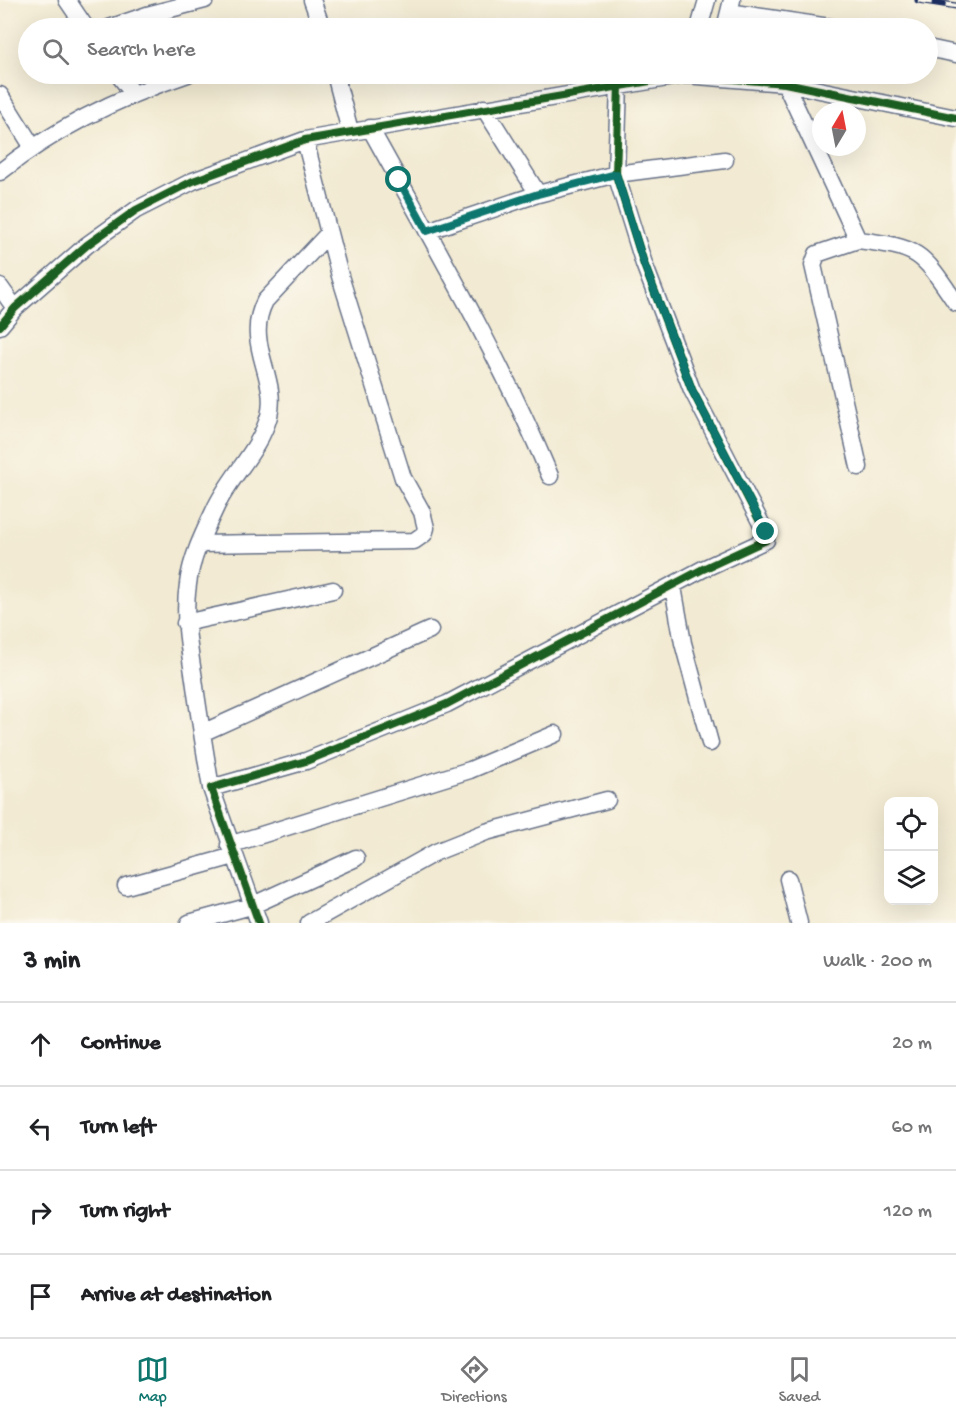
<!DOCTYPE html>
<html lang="en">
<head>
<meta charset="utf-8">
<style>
  body { margin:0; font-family:"Gochi Hand",sans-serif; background:#f2f2f2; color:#202124 }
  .controls { position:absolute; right:18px; bottom:18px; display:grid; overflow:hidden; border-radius:12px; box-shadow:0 6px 24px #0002 }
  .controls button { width:54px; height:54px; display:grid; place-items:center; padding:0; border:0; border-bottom:2px solid #e0e0e0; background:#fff; color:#202124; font:30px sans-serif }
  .compass { position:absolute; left:812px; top:102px; width:54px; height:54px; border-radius:50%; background:#fff; box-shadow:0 6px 24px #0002; rotate:10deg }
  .stop { position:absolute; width:18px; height:18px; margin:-14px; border:4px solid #0f766e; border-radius:50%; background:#fff }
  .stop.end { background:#0f766e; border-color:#fff; box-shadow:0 2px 6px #0008 }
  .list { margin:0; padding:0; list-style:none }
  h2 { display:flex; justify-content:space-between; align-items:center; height:78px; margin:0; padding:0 24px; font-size:26px }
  h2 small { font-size:20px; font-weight:400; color:#757577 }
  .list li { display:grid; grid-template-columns:39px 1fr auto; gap:18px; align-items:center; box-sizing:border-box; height:84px; padding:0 24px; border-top:2px solid #e0e0e0 }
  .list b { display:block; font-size:22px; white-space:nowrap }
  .list em { font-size:20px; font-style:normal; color:#757577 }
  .icon { flex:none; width:33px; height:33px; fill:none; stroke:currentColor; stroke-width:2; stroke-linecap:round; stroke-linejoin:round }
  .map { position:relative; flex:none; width:956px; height:923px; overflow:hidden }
  .search { position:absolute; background:#fff; box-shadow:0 6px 24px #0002; left:18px; right:18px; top:18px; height:66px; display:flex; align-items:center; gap:15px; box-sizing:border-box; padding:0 21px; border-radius:33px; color:#757577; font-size:22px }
  .sheet { height:414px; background:#fff }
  nav { display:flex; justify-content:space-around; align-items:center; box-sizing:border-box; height:84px; border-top:2px solid #e0e0e0; background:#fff; font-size:16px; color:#757577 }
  nav a { display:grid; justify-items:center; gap:3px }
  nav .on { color:#0f766e }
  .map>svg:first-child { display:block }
</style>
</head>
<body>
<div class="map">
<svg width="956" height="923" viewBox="0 0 956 923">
  <rect width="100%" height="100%" fill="#fbf7ec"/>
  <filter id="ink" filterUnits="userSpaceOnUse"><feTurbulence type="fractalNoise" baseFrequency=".0167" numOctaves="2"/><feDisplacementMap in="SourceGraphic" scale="12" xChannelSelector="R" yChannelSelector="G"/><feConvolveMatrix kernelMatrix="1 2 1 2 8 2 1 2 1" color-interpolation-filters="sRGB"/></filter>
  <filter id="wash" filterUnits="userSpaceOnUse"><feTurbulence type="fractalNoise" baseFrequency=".008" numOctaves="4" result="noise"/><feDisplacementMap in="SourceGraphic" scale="24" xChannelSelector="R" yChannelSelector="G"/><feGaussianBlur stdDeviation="1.35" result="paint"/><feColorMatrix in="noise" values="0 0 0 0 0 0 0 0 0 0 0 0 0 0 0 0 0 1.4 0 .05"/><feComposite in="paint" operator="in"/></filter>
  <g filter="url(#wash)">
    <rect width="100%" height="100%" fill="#f2ead2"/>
  </g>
  <g filter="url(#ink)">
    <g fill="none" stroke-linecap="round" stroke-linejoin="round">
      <!-- minor casing -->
      <g stroke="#667087" stroke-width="19">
        <path id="minor" d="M67 0 86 28
          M312 0 322 28
          M729 12 836 28
          M109 28 147 15 205 0
          M699 28 707 0
          M725 28 732 0
          M928 48 956 54
          M118 74 133 93
          M335 74 350 131
          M785 83 858 240C920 248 921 251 956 303
          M0 95 32 146
          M484 108 538 194
          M370 128C433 242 500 356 550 476
          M0 172C57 127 119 97 188 74
          M427 231 538 194 616 174 725 160
          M858 240 817 254 813 265 859 467
          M0 287 15 308
          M0 326 15 308 87 245 136 210 193 181 305 140 685 75 785 83 956 118
          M199 544 414 541 424 534 426 528 422 512 403 478 340 276 305 140
          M673 587 683 643 710 743
          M185 623 333 590
          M202 733 430 630
          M211 788C205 752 199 716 194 679 189 647 183 616 188 584 191 559 203 534 214 511 228 478 259 452 269 416 279 377 243 343 265 301L328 234
          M229 845 470 770 555 734
          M788 879 799 923
          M126 886 234 856
          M189 923 251 906 356 858
          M259 923 211 788 306 761 447 704 703 569 766 540V533L692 390 644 264 616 174 619 85
          M309 923 436 852 486 832 607 800"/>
      </g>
      <!-- minor -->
      <use href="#minor" stroke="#fff" stroke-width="16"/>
      <!-- rail casing -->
      <g stroke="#1b2f5e" stroke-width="7">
        <path id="rail" d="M918 0 956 6"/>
      </g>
      <!-- rail -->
      <use href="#rail" stroke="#fbf7ec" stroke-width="4.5" stroke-dasharray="14" stroke-linecap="butt"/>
      <!-- cycleway casing -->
      <g stroke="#fbf7ec" stroke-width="11">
        <path id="cycleway" d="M0 326 15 308 87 245 136 210 193 181 305 140 685 75 785 83 956 118
          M259 923 211 788 306 761 447 704 703 569 766 540V533L692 390 644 264 616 174 619 85"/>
      </g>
      <!-- cycleway -->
      <use href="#cycleway" stroke="#1b5e20" stroke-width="8"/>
    </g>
  </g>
  <g fill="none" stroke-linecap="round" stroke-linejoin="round" filter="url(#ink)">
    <!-- route -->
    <path stroke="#0f766e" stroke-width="8" d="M399 180 427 231 538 194 616 174 644 264 692 390 766 532"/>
  </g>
</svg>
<div class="controls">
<button><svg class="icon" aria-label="locate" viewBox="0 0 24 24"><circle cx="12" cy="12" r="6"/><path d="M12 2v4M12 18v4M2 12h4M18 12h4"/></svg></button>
<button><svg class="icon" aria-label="layers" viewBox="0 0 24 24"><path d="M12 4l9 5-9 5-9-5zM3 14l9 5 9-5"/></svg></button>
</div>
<svg class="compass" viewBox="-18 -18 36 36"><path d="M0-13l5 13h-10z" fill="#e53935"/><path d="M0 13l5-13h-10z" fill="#757577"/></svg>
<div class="stop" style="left:399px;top:180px"></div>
<div class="stop end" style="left:766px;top:532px"></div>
<div class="search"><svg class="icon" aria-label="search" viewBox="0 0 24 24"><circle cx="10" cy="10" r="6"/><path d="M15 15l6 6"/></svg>Search here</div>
</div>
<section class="sheet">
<h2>3 min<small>Walk · 200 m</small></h2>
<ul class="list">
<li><svg class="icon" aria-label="ahead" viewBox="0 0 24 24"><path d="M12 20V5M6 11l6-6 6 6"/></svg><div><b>Continue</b></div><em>20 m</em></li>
<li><svg class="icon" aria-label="left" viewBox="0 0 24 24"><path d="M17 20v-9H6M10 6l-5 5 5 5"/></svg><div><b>Turn left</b></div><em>60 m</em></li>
<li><svg class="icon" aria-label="right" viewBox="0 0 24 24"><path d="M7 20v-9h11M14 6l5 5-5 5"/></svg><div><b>Turn right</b></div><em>120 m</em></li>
<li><svg class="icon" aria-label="arrive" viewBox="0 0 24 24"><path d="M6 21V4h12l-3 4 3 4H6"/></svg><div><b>Arrive at destination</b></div></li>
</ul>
</section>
<nav>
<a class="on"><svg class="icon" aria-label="map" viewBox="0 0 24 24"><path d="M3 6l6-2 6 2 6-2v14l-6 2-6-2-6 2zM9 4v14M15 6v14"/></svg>Map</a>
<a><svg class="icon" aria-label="directions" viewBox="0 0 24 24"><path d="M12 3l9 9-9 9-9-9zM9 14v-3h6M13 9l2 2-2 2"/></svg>Directions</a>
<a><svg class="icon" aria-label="saved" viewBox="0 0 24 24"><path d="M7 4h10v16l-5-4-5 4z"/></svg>Saved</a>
</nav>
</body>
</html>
